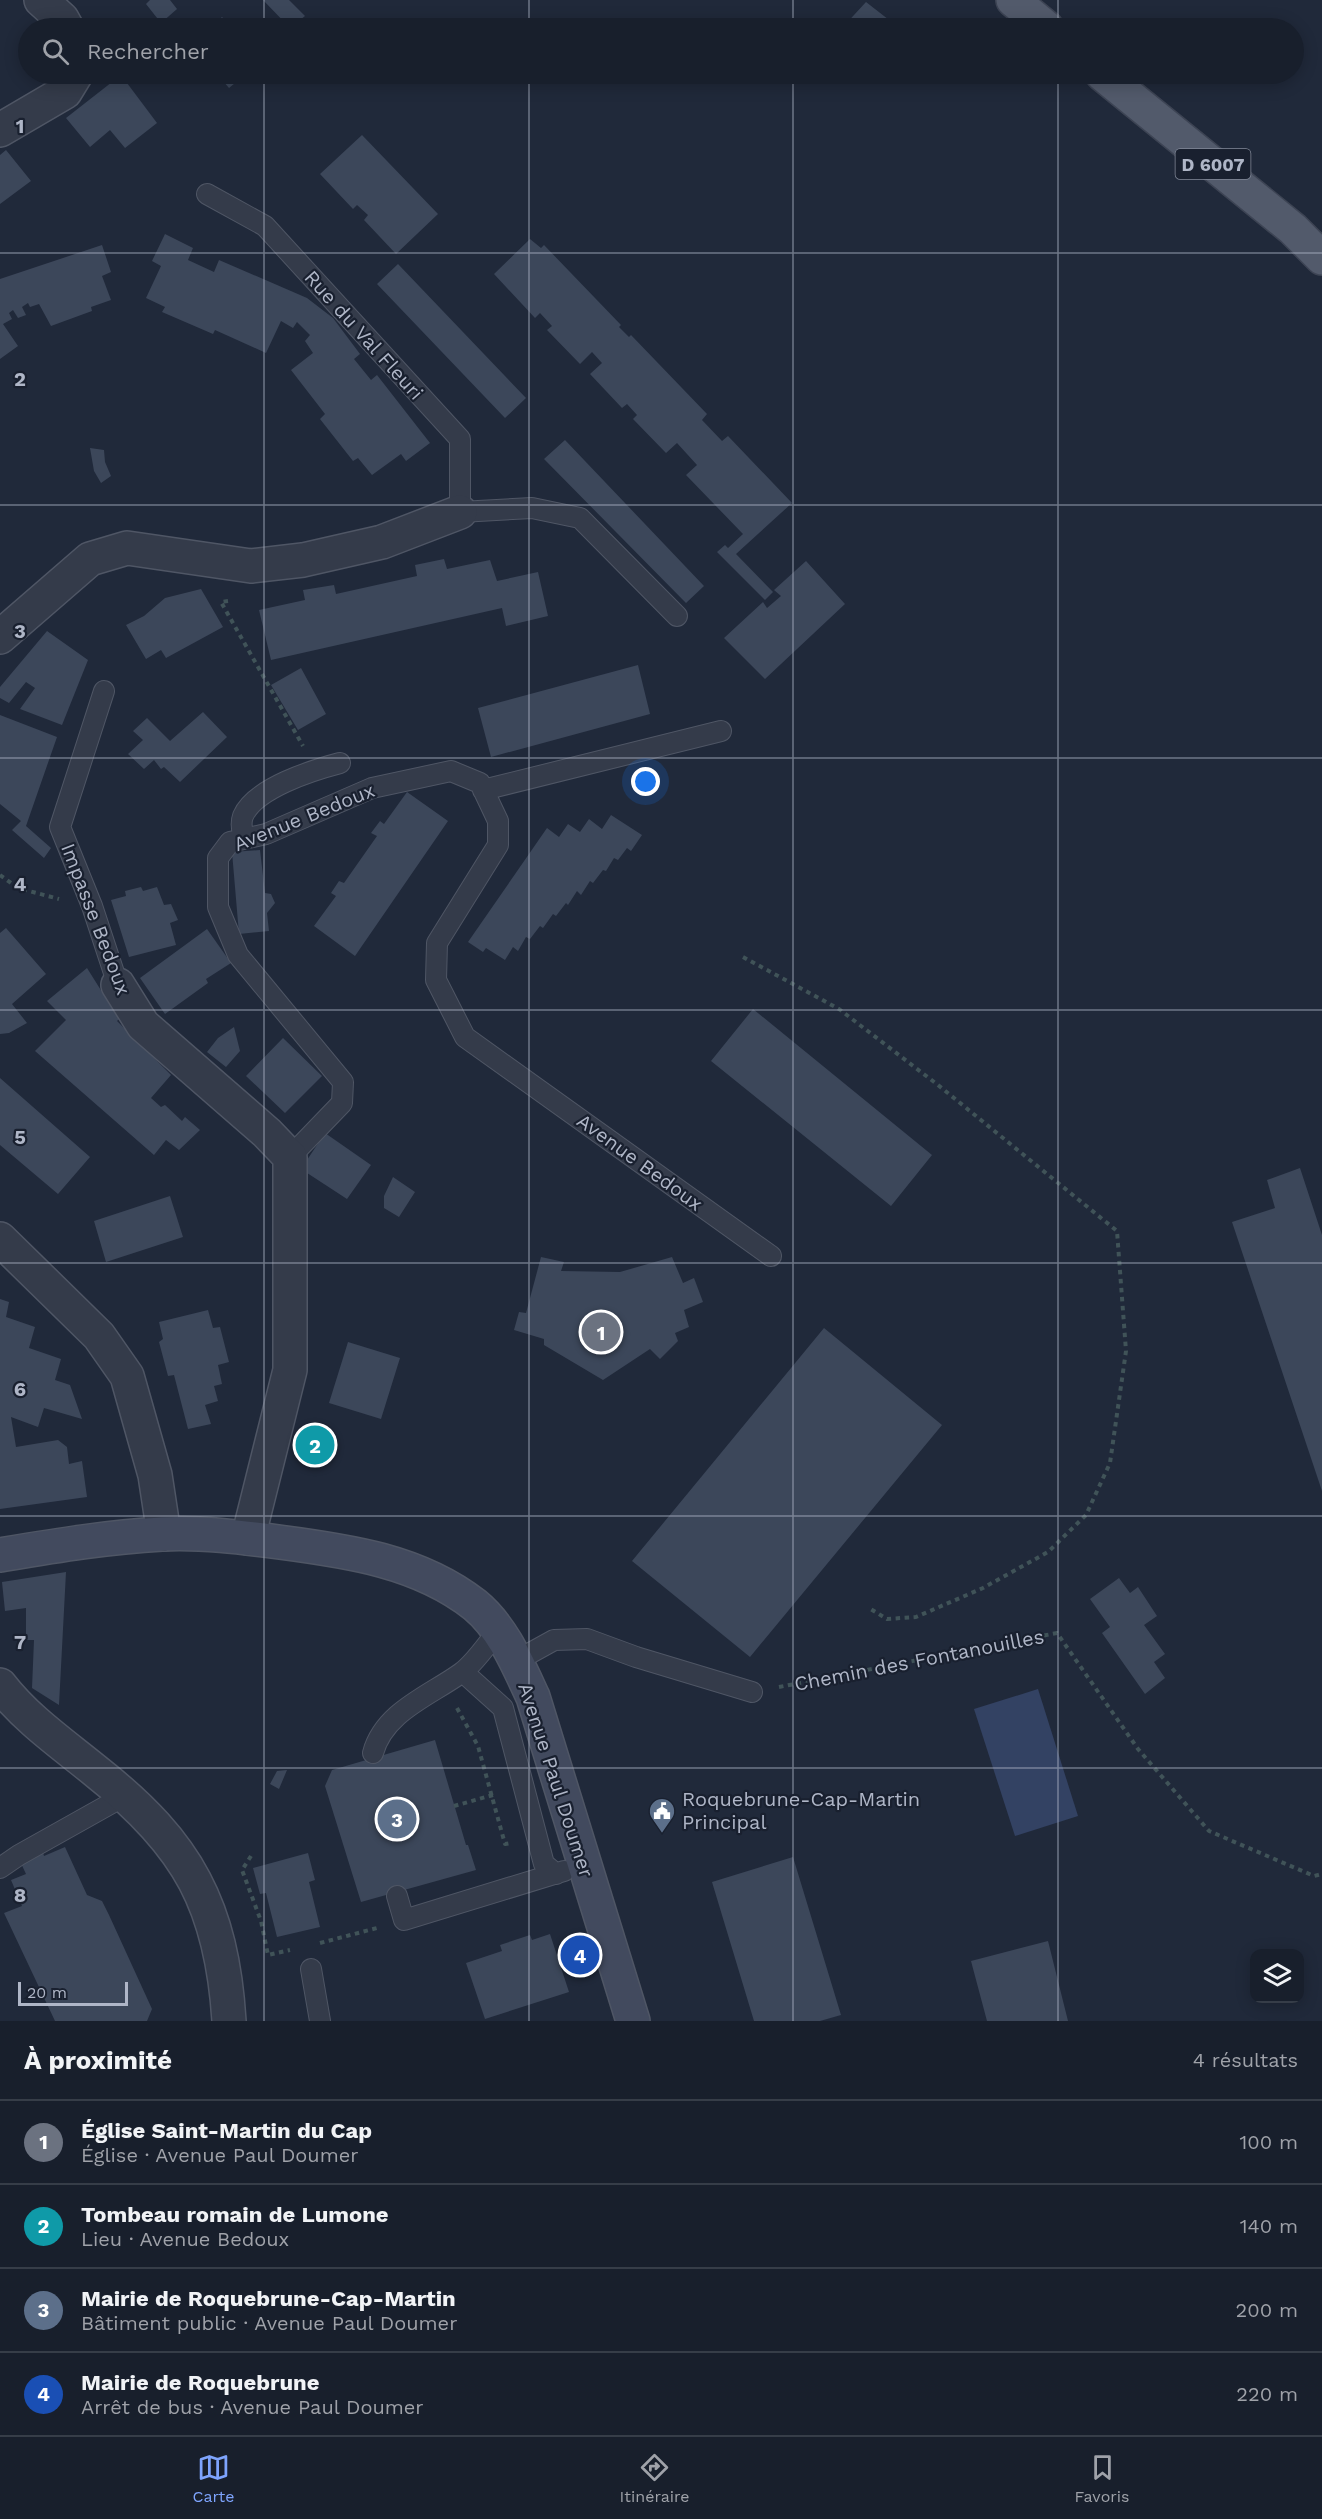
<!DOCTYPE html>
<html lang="fr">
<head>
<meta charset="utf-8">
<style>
  body { margin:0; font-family:"Work Sans",sans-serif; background:#212734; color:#f1f3f6 }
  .controls { position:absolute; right:18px; bottom:18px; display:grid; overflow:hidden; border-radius:12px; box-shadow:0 3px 15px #0003 }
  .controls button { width:54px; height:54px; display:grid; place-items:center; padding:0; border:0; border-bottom:2px solid #363d48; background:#181f2c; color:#f1f3f6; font:30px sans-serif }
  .scale { position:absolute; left:18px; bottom:15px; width:110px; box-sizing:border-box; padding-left:6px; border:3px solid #afb6c7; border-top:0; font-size:16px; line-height:21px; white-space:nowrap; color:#afb6c7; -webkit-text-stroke:4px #19202f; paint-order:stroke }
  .you { position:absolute; left:646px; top:782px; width:21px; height:21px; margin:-15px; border:4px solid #fff; border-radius:50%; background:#1a73e8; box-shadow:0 0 0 9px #1a73e833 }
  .badge { display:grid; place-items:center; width:39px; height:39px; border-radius:50%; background:#7ea4fd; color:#fff; font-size:20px; font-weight:700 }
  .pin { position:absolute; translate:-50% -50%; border:3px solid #fff; box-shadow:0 2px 6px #0006 }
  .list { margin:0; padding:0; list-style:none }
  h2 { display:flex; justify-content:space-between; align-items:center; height:78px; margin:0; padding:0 24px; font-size:26px }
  h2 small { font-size:20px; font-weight:400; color:#9fa2a9 }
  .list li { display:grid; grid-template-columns:39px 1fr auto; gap:18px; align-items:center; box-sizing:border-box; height:84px; padding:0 24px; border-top:2px solid #363d48 }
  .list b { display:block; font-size:22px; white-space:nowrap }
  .list p { margin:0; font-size:20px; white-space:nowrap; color:#9fa2a9 }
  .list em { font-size:20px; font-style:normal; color:#9fa2a9 }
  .icon { flex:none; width:33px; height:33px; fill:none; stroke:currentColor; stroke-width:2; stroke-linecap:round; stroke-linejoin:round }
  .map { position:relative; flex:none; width:1322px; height:2021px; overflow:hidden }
  .search { position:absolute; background:#181f2c; box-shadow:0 3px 15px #0003; left:18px; right:18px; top:18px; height:66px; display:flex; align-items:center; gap:15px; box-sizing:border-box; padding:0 21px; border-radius:33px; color:#9fa2a9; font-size:22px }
  .sheet { height:414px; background:#181f2c }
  nav { display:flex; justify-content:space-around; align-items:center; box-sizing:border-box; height:84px; border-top:2px solid #363d48; background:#181f2c; font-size:16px; color:#9fa2a9 }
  nav a { display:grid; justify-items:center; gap:3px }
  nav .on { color:#7ea4fd }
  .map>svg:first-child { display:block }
</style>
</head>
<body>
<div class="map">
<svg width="1322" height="2021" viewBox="0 0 1322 2021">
  <rect width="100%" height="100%" fill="#20293a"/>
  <!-- water -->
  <path fill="#334263" d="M1038 1689 1078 1816 1015 1836 974 1709Z"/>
  <!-- building -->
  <path fill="#3c475a" d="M150 0H170L177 9 161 23 146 4Z
    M263 0H289L305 16 290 28Z
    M866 2 893 23 897 18 909 28H842Z
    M222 17 233 28H209Z
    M217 74H246L229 88Z
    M121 75 157 123 125 148 110 130 90 147 66 118Z
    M362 135 438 214 396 254 364 220 368 215 357 205 353 209 320 174Z
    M6 150 31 181 0 204V155Z
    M165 234 193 248 188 260 214 272 219 260 307 298 333 318 360 354 354 359 371 380 377 375 430 443 406 461 401 454 372 475 358 458 353 461 320 419 325 414 291 370 313 353 305 341 310 335 297 322 293 328 281 321 266 353 215 330 213 334 162 312 165 307 146 298 161 266 152 261Z
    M530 239 541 248 544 245 621 325 619 327 629 337 631 335 707 414 702 420 722 441 728 436 792 503 736 554 773 592 765 600 717 552 725 545 728 548 743 534 686 475 697 465 677 443 666 453 633 419 637 415 627 404 622 408 590 374 602 363 592 352 580 364 547 330 552 326 540 313 535 318 494 274Z
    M102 245 111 272 102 276 111 300 91 307 92 311 51 326 39 304 30 307 28 303 22 307 26 315 18 318 13 310 9 313 12 319 3 324 18 346 0 359V279Z
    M398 264 526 398 505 418 377 284Z
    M565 440 704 586 686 603 544 459Z
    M90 448 104 450 105 462 111 476 101 483 94 471Z
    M444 559 447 569 490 560 497 581 538 572 548 616 506 626 502 608 271 660 259 610 305 600 303 590 334 585 336 594 417 576 415 565Z
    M806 561 845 604 765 679 724 638 763 602 767 608 781 596 774 590Z
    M201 589 223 627 166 658 161 650 146 659 126 625 144 616 165 598Z
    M47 631 88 660 62 725 20 709 35 688 26 682 9 703 0 698V687Z
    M638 665 650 714 491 757 478 708Z
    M301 668 326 714 298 730 271 685Z
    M203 712 227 737 180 782 164 767 161 769 154 760 144 769 128 754 143 740 133 731 147 718 170 741Z
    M0 715 57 737 26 826 51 848 44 858 12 830 21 821 0 804Z
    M407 792 448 821 355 956 314 926 336 896 331 893 339 881 344 883 377 836 371 833 380 821 384 824Z
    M611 815 642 835 631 851 627 848 618 860 614 858 606 871 603 870 593 883 590 881 581 895 577 891 568 905 566 903 556 916 553 914 543 928 540 926 530 939 526 937 518 951 513 947 505 960 486 948 483 952 468 942 547 828 559 837 568 824 580 832 589 819 602 829Z
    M260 850 265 893 271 894 275 903 267 913 269 931 239 934 232 852Z
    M141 887 143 891 157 887 164 905 171 904 178 920 170 923 176 945 129 957 111 900 126 896 125 891Z
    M6 928 46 974 12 1004 27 1023 9 1033 0 1034V933Z
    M207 929 231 963 206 979 208 983 165 1014 140 978Z
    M87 968 119 1019 117 1021 171 1075 151 1098 161 1107 165 1105 182 1121 185 1117 200 1130 179 1150 166 1140 154 1155 35 1051 66 1020 47 1001Z
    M753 1009 932 1155 891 1206 711 1061Z
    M234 1027 240 1051 226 1067 207 1052 218 1038Z
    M283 1038 322 1076 285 1113 246 1076Z
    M0 1078 90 1157 58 1194 0 1145Z
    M325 1133 371 1165 347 1199 301 1169Z
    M1300 1168 1322 1235V1491L1232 1222 1275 1208 1267 1180Z
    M393 1177 415 1192 399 1217 384 1208V1196Z
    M170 1196 183 1237 106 1262 94 1221Z
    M541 1257 564 1262 561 1271 620 1272 672 1257 683 1283 694 1278 703 1302 684 1310 689 1327 675 1333 678 1341 660 1359 650 1349 603 1380 544 1345V1339L514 1330 519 1312 526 1313Z
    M0 1299 9 1302 6 1317 35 1327 29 1348 61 1359 55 1380 70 1385 82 1419 44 1408 38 1427 11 1417 16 1447 58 1440 67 1447 69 1464 82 1461 87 1497 0 1509Z
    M208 1310 213 1328 220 1327 229 1362 218 1365 222 1384 214 1386 218 1401 205 1405 211 1424 188 1429 174 1375 168 1376 159 1342 163 1339 159 1322Z
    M824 1328 942 1425 750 1657 632 1561Z
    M348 1342 400 1358 381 1419 329 1403Z
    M66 1572 59 1705 32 1688 34 1640H26V1608L5 1611 2 1582Z
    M1119 1578 1130 1593 1138 1587 1157 1616 1144 1625 1165 1654 1154 1662 1165 1678 1145 1694 1102 1633 1110 1627 1090 1599Z
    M435 1740 466 1845H468L476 1870 361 1902 325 1786 332 1770Z
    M287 1770 279 1789 270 1784 277 1771Z
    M65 1847 87 1895 102 1901 109 1915 152 2009 147 2021H55L4 1913 22 1906 11 1880 26 1874 19 1859 42 1849 44 1856Z
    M308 1853 315 1880 309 1882 320 1927 277 1937 266 1893 260 1894 253 1868Z
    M793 1857 841 2015 820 2021H754L712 1882Z
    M550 1934 569 1992 485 2019 466 1963 502 1951 500 1945 530 1935 532 1940Z
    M1048 1941 1068 2021H987L971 1961Z"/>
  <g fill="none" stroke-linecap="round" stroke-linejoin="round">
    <!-- service casing -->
    <g stroke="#4f5665" stroke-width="22">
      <path id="service" d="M207 194 265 226 460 439V512L532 508 580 518 677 616
        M104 691 60 827 92 906 118 985
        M483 790 721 731
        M244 839C242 832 240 824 243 816 255 788 313 770 340 763
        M290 1157 342 1103 343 1082 238 955 218 907V858L230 842 266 834 372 788 451 771 480 783 498 821V845L437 943 436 980 465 1037 771 1256
        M516 1661 554 1640 587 1639 636 1657 752 1692
        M463 1672 503 1708 544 1864 556 1874
        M373 1753C384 1712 429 1696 461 1673 475 1663 487 1644 498 1631
        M0 1868 19 1855 126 1795
        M397 1896 404 1920 564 1871
        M311 1969 320 2021"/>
    </g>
    <!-- minor casing -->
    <g stroke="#4f5665" stroke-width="36">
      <path id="minor" d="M41 0 62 19 67 28
        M0 130 65 92 76 74
        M0 637 90 559 127 548 251 566 303 560 382 542 460 512
        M118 985 143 1025 267 1133 290 1157V1370L248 1538
        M0 1239 99 1336 127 1376 155 1475 164 1534
        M0 1685C27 1720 64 1745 98 1773 188 1844 222 1907 229 2021"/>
    </g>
    <!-- secondary casing -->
    <g stroke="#4f5665" stroke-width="36">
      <path id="secondary" d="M0 1555C54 1546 107 1537 162 1534 200 1532 241 1537 279 1542 348 1551 419 1561 475 1605 503 1628 518 1665 533 1697L633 2021"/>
    </g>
    <!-- primary casing -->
    <g stroke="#3d4454" stroke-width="36">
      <path id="primary" d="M1013 0 1047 28
        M1102 74 1293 229 1322 258"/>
    </g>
    <!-- path -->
    <path stroke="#405358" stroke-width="4" stroke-dasharray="4.5 4.5" stroke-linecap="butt" d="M228 601 221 602 303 746
      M0 875 18 888 59 899
      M743 957 839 1009 938 1085 1117 1231 1126 1351 1110 1463 1086 1515 1048 1552 983 1588 916 1617 887 1619 869 1608
      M779 1687 1057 1633 1138 1749 1209 1831 1314 1876 1322 1874
      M457 1708 478 1746 505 1844 511 1843
      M454 1806 493 1795
      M251 1856 242 1870 261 1921 268 1955 290 1950
      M320 1943 377 1928"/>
    <!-- service -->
    <use href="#service" stroke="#343b4a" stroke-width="20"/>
    <!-- minor -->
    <use href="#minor" stroke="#343b4a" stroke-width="33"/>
    <!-- secondary -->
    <use href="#secondary" stroke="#424a5e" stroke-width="33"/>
    <!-- primary -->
    <use href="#primary" stroke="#525a6b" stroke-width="33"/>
  </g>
  <!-- grid -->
  <path fill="none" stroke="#afb6c7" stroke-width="1.5" stroke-opacity="0.55" d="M264 0V28M529 0V28M793 0V28M1058 0V28M264 74V2021M529 74V2021M793 74V2021M1058 74V2021M0 253H1322M0 505H1322M0 758H1322M0 1010H1322M0 1263H1322M0 1516H1322M0 1768H1322"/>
  <!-- icons -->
  <defs>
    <g id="civic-pin" transform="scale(1.35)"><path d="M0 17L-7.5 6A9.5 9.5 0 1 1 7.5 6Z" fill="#5c6f8a" stroke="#19202f"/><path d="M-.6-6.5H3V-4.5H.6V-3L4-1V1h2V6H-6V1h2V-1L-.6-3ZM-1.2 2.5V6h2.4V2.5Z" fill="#fff"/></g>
  </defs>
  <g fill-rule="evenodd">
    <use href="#civic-pin" x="662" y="1811"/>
  </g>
  <g text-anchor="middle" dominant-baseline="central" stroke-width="4.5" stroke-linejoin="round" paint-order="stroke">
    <!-- shield labels -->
    <rect fill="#19202f" stroke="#828999" stroke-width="1.5" x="1175.5" y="149" width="75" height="30" rx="4.5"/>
    <g font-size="18" font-weight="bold" fill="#afb6c7">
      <text x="1213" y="164">D 6007</text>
    </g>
    <!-- street labels -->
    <g font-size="20" fill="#afb6c7" stroke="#19202f">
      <text transform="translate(364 335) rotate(48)">Rue du Val Fleuri</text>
      <text transform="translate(304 817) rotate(-22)">Avenue Bedoux</text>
      <text transform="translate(96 919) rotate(69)">Impasse Bedoux</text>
      <text transform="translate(640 1162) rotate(36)">Avenue Bedoux</text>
      <text transform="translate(919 1660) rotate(-11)">Chemin des Fontanouilles</text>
      <text transform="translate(556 1780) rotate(72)">Avenue Paul Doumer</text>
    </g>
    <!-- poi labels -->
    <g font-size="20" fill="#afb6c7" stroke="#19202f" text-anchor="start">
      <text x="682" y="1799">Roquebrune-Cap-Martin<tspan x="682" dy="23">Principal</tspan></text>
    </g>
  </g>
  <g font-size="20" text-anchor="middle" font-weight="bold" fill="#afb6c7" stroke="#19202f" stroke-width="4.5" stroke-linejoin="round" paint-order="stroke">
    <text x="20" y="133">1</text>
    <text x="20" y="386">2</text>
    <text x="20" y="638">3</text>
    <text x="20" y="891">4</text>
    <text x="20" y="1144">5</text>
    <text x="20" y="1396">6</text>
    <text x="20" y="1649">7</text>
    <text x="20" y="1902">8</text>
  </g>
</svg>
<div class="controls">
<button><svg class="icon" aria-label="layers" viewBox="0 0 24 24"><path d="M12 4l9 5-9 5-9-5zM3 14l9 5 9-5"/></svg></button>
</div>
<div class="scale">20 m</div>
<div class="you"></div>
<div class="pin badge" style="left:601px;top:1332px;background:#6b7280">1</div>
<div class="pin badge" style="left:315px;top:1445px;background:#0f9aa8">2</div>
<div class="pin badge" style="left:397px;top:1819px;background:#5c6f8a">3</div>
<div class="pin badge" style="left:580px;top:1955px;background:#1a4fb4">4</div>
<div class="search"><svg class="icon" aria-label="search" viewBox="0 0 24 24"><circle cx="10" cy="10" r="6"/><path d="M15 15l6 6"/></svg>Rechercher</div>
</div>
<section class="sheet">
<h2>À proximité<small>4 résultats</small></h2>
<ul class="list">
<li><span class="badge" style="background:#6b7280">1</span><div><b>Église Saint-Martin du Cap</b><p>Église · Avenue Paul Doumer</p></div><em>100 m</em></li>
<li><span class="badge" style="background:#0f9aa8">2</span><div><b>Tombeau romain de Lumone</b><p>Lieu · Avenue Bedoux</p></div><em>140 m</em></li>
<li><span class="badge" style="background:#5c6f8a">3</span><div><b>Mairie de Roquebrune-Cap-Martin</b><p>Bâtiment public · Avenue Paul Doumer</p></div><em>200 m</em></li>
<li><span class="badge" style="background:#1a4fb4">4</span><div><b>Mairie de Roquebrune</b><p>Arrêt de bus · Avenue Paul Doumer</p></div><em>220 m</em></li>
</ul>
</section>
<nav>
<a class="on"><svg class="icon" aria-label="map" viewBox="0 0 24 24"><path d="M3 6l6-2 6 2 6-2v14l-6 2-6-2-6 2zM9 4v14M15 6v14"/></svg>Carte</a>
<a><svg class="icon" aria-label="directions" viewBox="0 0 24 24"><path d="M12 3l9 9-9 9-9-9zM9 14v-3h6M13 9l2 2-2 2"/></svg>Itinéraire</a>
<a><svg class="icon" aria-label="saved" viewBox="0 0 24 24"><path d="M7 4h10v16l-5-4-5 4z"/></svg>Favoris</a>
</nav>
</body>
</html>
